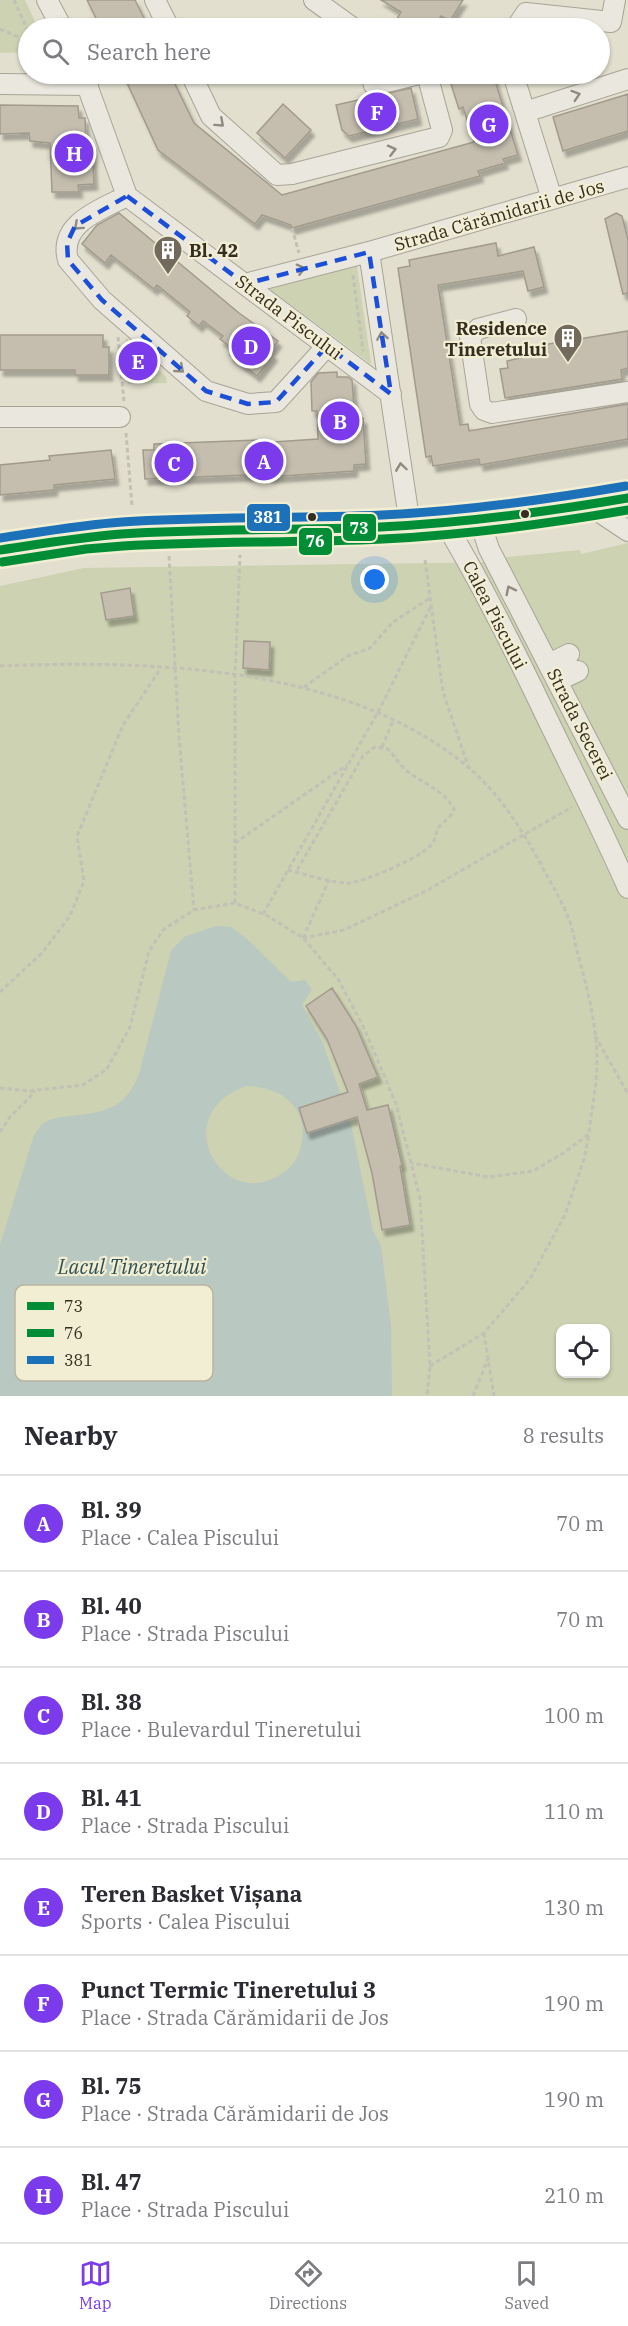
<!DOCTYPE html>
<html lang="en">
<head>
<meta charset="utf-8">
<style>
  body { margin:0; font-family:"IBM Plex Serif",serif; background:#f7f7f7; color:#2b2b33 }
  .controls { position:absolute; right:18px; bottom:18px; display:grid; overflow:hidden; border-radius:12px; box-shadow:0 2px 4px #0004 }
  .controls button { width:54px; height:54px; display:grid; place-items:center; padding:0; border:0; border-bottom:2px solid #e1e1e2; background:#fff; color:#2b2b33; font:30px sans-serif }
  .you { position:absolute; left:375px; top:580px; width:21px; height:21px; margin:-15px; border:4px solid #fff; border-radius:50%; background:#1a73e8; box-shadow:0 0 0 9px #1a73e833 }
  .badge { display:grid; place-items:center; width:39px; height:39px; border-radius:50%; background:#7c3aed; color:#fff; font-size:20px; font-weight:700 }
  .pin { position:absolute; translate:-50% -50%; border:3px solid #fff; box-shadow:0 2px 6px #0006 }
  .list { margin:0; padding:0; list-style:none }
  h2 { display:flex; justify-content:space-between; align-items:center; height:78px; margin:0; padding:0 24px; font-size:26px }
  h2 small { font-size:20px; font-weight:400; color:#7c7c81 }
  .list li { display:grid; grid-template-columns:39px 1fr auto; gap:18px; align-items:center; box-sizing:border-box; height:96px; padding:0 24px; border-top:2px solid #e1e1e2 }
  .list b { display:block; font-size:22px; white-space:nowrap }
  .list p { margin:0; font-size:20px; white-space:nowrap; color:#7c7c81 }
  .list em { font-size:20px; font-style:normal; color:#7c7c81 }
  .icon { flex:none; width:33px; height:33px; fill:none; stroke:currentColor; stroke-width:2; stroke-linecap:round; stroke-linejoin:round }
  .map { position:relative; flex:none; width:628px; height:1396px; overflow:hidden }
  .search { position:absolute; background:#fff; box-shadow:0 2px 4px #0004; left:18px; right:18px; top:18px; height:66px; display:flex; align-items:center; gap:15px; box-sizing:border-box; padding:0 21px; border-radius:33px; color:#7c7c81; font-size:22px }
  .sheet { height:846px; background:#fff }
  nav { display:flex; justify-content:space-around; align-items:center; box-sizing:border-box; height:84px; border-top:2px solid #e1e1e2; background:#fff; font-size:16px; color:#7c7c81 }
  nav a { display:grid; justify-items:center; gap:3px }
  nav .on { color:#7c3aed }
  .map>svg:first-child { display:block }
</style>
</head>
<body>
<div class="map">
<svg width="628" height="1396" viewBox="0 0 628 1396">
  <defs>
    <filter id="shadow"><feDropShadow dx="3.5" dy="6" stdDeviation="1.5" flood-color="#0004"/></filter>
  </defs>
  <rect width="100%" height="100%" fill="#e2dfce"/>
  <!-- green -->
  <path fill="#ccd2b2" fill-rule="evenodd" d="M0 0H25L38 28H28V52L0 53Z
    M357 266 371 364 268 288Z
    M126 338 166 377 167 383 128 384Z
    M628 543V1396H0V586L84 568 504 562 507 557 580 550 581 554ZM560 1328H606V1374H560Z"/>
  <!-- water -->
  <path fill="#b9c8c1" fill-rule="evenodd" d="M216 926 231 927 246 938 291 982 305 980 312 989 302 1005 322 1041 351 1124 373 1231 381 1246 391 1326 392 1396H0V1245L33 1138C36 1133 39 1126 44 1123 53 1117 62 1117 72 1116 106 1112 125 1109 139 1074L171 951 184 937ZM246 1086C286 1086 315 1114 298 1155 294 1165 286 1172 276 1177 221 1208 167 1115 246 1086Z"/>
  <!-- building -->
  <path fill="#c5beaf" stroke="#a29b8d" stroke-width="1.5" filter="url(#shadow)" d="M87 0H135L149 28H101Z
    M381 0H463L450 21 441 16 433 28H402L394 24 401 12Z
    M123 74H170L194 123 282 195 474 142 463 107 459 109 450 81 474 74H493L518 155 503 159 505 163 478 171 480 176 292 228 291 225 262 215 255 224 158 150Z
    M411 88 418 119 349 136 342 130 336 105Z
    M628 94V131L563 151 553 117Z
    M283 104 311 130 285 158 257 133Z
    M0 105 78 106 79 118H85L86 144H92L94 184 78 185 79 192H52L50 143 30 141 29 133 0 134Z
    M119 213 239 313 278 341 270 352 274 355 257 376 230 355 234 350 220 339 223 336 203 321 199 326 187 316 190 312 157 285 154 289 111 255 105 263 82 244 97 225Z
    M616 213 622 216 628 240V293L623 294 605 219Z
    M496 243 498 256 534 247 544 287 528 291 523 271 438 285 460 425 468 424 469 431 628 404V439L480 465 479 459 433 466 431 456 426 457 398 268 410 266 409 260Z
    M628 331V368L621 370 622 379 505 398 500 369 508 368 507 361 520 358 518 349Z
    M0 335H103V347H109V375H75V370H0Z
    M337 372V377H348L352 380 355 419 363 418 366 464 354 465V471L269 477V474L145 479 143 450H154V444L258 440V443L318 439 317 411H312L311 382 318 373Z
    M111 450 115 479 54 485V490L0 495V465L50 460 49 456Z
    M130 588 134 616 106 620 101 593Z
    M244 641 270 642 269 670 243 668Z
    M332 988 356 1026 378 1077 359 1084 367 1110 388 1105 402 1165 400 1166 410 1225 382 1230 372 1173 357 1117 307 1133 299 1108 348 1092 327 1039 306 1006Z"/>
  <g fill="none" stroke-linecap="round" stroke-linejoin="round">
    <!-- minor casing -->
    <g stroke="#a7a496" stroke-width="22">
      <path id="minor" d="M47 0 62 28
        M155 0 169 28
        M314 0 353 28
        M516 28 526 13 611 22 615 0
        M83 74 127 196 391 394
        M191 74 211 116 277 175 292 174 439 137 442 130 427 74
        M371 74 374 85 419 74
        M513 74 552 199
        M0 84 88 85
        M525 112 628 79
        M127 196C102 209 58 223 68 260L102 300 206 391 248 404 276 402 327 346
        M369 252 410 525
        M245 284 369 252 628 177
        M516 319 478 329 470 337 480 404 484 410 492 413 628 392
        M0 417H120
        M589 505 628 531
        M479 519 489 549 628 819
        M445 523C482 584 514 649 545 714 573 772 602 829 628 888
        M549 664 569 654
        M557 681 578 671"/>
    </g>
    <!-- major casing -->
    <g stroke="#8d897e" stroke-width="27">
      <path id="major" d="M0 550C28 546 57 541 85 537 183 527 282 532 380 527 464 523 546 513 628 498"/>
    </g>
    <!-- path -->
    <path stroke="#c3c0b5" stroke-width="3" stroke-dasharray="4.5 3" stroke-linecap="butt" d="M14 0 28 31
      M0 29 28 41
      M292 228 299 253
      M353 275 363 351
      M118 337 124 402
      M126 433 132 506
      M169 556 179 737 194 910
      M425 560 443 692 468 766
      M0 666C151 660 346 665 468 767 501 795 525 834 545 872 552 885 560 898 566 912 572 924 574 938 577 951 587 987 597 1025 597 1062 597 1086 591 1111 589 1134L565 1152 533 1171 489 1177 411 1163
      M304 687 348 656 370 648 393 622 430 598
      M382 747 393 721
      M235 843 347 765
      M288 870C305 874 331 883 348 883 365 882 422 857 432 844 436 839 435 832 439 827 444 821 452 817 454 809 443 789 423 784 407 771 399 765 395 756 388 749L375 747 363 756 296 872
      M235 903V675L240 555
      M263 914 378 712 431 606
      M303 938 344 930 424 892 572 807
      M303 938 329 880
      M0 992 42 953 70 916 84 881 77 836 123 725 161 668
      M595 1036 628 1094
      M0 1088 29 1091 83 1085 107 1069 130 1027 149 951 164 929 194 910 235 903 266 915 303 938 338 979 365 1030 396 1104 420 1198 430 1366 427 1396
      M0 1132 10 1117 35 1092
      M484 1333 494 1396
      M430 1366 484 1333 530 1279 565 1215 584 1159 589 1134
      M473 1396 488 1359"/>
    <!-- minor -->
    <use href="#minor" stroke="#eae8de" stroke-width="20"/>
    <!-- major -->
    <use href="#major" stroke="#e1dfd1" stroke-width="24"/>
    <!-- bus-1 casing -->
    <g stroke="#f2eed4" stroke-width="14">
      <path id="bus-1" d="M0 550C40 544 81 537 121 534 208 528 294 531 380 527 463 523 546 512 628 498"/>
    </g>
    <!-- bus-2 casing -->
    <g stroke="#f2eed4" stroke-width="14">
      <path id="bus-2" d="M2 562 86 549 123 546C209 541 296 543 383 539 465 535 547 524 628 510"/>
    </g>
    <!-- bus-3 casing -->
    <g stroke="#f2eed4" stroke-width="14">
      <path id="bus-3" d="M0 538C41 532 81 525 122 522 208 516 295 519 382 515 464 511 545 500 626 486"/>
    </g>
    <!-- bus-1 -->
    <use href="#bus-1" stroke="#008d36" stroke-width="9"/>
    <!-- bus-2 -->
    <use href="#bus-2" stroke="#008d36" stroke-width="9"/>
    <!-- bus-3 -->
    <use href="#bus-3" stroke="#1d71b8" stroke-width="9"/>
  </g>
  <!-- one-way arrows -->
  <defs><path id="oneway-chevron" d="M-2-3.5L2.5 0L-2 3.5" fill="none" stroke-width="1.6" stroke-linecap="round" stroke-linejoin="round" transform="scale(1.5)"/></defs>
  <g stroke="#908a7f">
    <use href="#oneway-chevron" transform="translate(576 95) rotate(-18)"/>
    <use href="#oneway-chevron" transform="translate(220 123) rotate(42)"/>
    <use href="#oneway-chevron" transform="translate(392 150) rotate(-14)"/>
    <use href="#oneway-chevron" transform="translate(78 226) rotate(138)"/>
    <use href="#oneway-chevron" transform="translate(301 269) rotate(-15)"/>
    <use href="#oneway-chevron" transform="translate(382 336) rotate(-99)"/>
    <use href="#oneway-chevron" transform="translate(180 369) rotate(41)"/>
    <use href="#oneway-chevron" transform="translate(401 467) rotate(-98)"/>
    <use href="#oneway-chevron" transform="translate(510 590) rotate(-117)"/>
  </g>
  <!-- marked area -->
  <path fill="none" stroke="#1d4ed8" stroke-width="4.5" stroke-dasharray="12 8" stroke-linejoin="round" d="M127 196 245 284 369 252 391 394 327 346 276 402 248 404 206 391 102 300 68 260 67 243 75 226Z"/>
  <!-- icons -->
  <defs>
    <g id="building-pin" transform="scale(1.5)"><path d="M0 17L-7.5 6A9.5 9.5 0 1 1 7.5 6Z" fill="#726b5d" stroke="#f2eed4"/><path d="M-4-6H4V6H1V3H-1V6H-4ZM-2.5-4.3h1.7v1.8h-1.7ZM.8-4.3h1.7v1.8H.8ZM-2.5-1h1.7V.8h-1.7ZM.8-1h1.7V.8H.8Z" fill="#fff"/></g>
  </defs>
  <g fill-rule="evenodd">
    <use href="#building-pin" x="168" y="250"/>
    <use href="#building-pin" x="568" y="338"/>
  </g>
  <!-- markers -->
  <g fill="#352d20" stroke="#f2eed4" stroke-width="2">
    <circle cx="525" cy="514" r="5"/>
    <circle cx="312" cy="517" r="5"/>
  </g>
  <g text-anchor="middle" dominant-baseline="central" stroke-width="4.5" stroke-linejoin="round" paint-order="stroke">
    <!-- street labels -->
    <g font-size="18" fill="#352d20" stroke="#f2eed4">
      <text transform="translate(499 215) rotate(-16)">Strada Cărămidarii de Jos</text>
      <text transform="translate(289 317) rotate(37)">Strada Piscului</text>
      <text transform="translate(495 615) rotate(63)">Calea Piscului</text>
      <text transform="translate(580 724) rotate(63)">Strada Secerei</text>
    </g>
    <!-- poi labels -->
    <g font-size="18" font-weight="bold" fill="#352d20" stroke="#f2eed4" text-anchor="start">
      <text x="189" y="250">Bl. 42</text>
      <text x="547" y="328" text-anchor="end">Residence<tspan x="547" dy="21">Tineretului</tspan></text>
    </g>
    <!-- water labels -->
    <g font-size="20" font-style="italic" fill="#305053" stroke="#f2eed4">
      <text x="132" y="1266">Lacul Tineretului</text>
    </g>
  </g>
  <!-- legend -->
  <rect x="15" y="1285" width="198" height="96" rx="9" fill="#f2eed4" stroke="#b9b49e" stroke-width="1.5"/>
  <rect x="27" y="1302" width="27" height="8" fill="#008d36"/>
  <rect x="27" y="1329" width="27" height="8" fill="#008d36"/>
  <rect x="27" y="1356" width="27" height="8" fill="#1d71b8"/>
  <g font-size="16" fill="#352d20">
    <text x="64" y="1312">73</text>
    <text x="64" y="1339">76</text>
    <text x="64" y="1366">381</text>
  </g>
  <g stroke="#f2eed4" stroke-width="2">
    <rect x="246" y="503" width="45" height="29" rx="6" fill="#1d71b8"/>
    <rect x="342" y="513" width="35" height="29" rx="6" fill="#008d36"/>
    <rect x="298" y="527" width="35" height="29" rx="6" fill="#008d36"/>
  </g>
  <g font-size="16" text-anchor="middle" font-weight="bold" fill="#fff">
    <text x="268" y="523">381</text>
    <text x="359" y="534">73</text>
    <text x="315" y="547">76</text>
  </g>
</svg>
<div class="controls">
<button><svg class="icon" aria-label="locate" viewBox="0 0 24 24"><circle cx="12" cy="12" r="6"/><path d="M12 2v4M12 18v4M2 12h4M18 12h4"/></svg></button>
</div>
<div class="you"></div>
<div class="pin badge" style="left:264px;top:461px">A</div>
<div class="pin badge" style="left:340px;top:421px">B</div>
<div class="pin badge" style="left:174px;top:463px">C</div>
<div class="pin badge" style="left:251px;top:346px">D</div>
<div class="pin badge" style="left:138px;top:361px">E</div>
<div class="pin badge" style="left:377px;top:112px">F</div>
<div class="pin badge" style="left:489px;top:124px">G</div>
<div class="pin badge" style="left:74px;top:153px">H</div>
<div class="search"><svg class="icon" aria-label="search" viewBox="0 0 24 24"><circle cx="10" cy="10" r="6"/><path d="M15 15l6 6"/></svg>Search here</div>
</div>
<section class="sheet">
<h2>Nearby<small>8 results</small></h2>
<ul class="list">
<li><span class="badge">A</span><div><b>Bl. 39</b><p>Place · Calea Piscului</p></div><em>70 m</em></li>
<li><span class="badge">B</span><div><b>Bl. 40</b><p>Place · Strada Piscului</p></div><em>70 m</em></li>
<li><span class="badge">C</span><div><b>Bl. 38</b><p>Place · Bulevardul Tineretului</p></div><em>100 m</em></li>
<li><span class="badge">D</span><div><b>Bl. 41</b><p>Place · Strada Piscului</p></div><em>110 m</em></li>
<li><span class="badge">E</span><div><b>Teren Basket Vișana</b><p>Sports · Calea Piscului</p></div><em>130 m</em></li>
<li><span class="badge">F</span><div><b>Punct Termic Tineretului 3</b><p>Place · Strada Cărămidarii de Jos</p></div><em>190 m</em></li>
<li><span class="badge">G</span><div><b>Bl. 75</b><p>Place · Strada Cărămidarii de Jos</p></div><em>190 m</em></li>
<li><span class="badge">H</span><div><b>Bl. 47</b><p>Place · Strada Piscului</p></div><em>210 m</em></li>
</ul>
</section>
<nav>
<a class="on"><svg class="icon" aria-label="map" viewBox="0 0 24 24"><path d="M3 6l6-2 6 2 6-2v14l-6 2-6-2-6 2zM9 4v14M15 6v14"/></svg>Map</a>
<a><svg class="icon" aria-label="directions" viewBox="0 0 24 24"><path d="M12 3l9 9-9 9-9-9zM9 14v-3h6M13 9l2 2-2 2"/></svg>Directions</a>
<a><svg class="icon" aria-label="saved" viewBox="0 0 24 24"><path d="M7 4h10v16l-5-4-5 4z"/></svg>Saved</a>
</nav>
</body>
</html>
